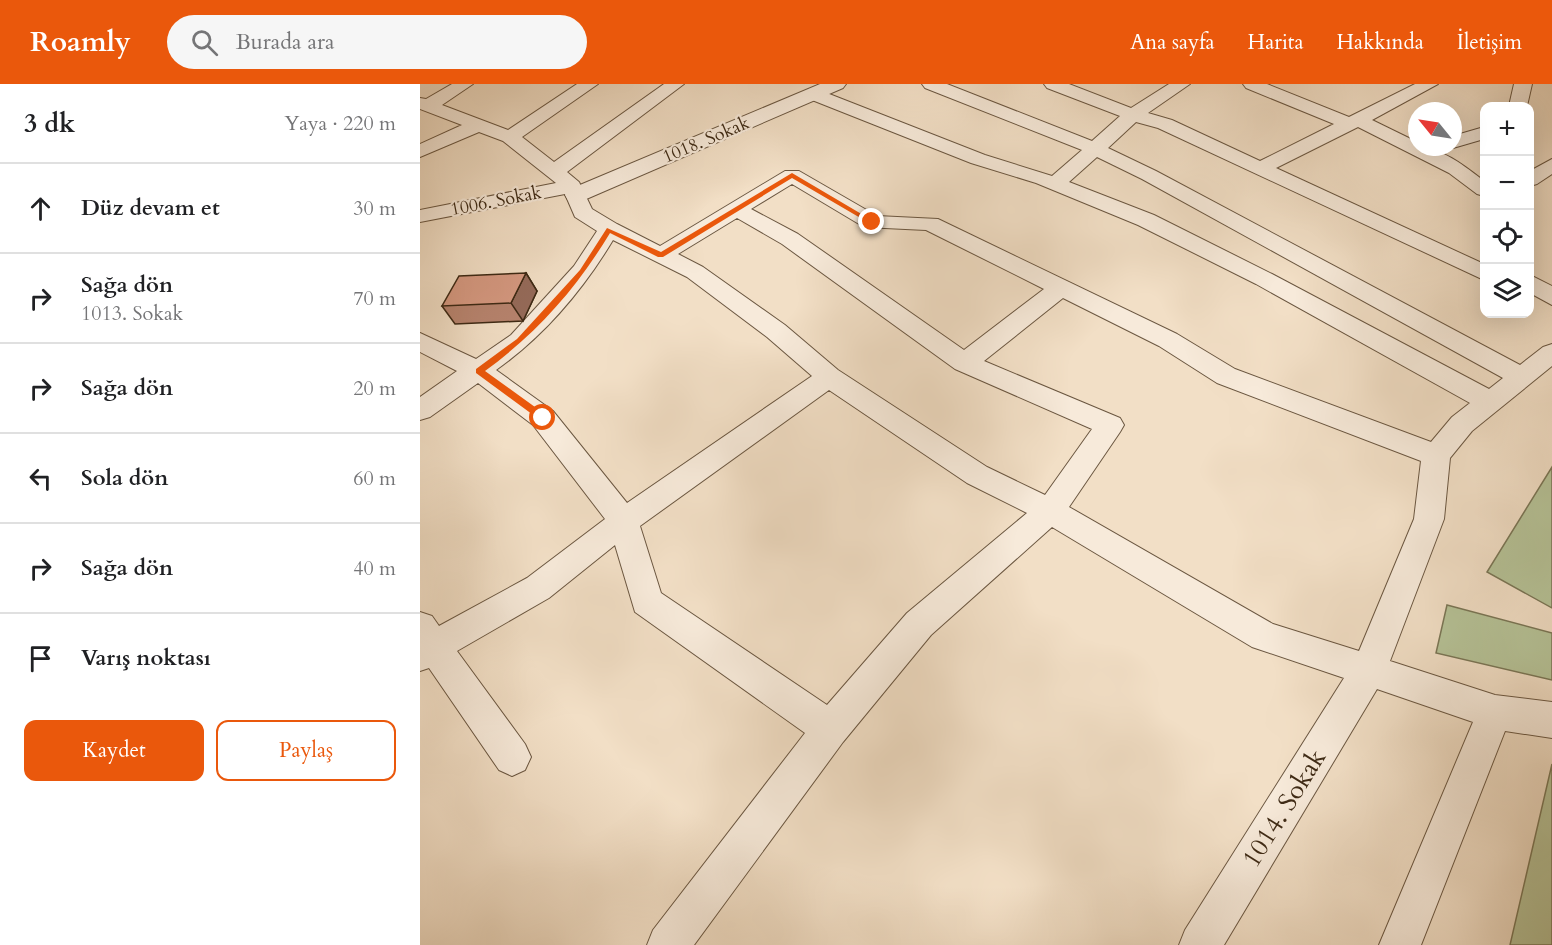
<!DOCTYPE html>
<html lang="tr">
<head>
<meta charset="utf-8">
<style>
  body { margin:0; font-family:Cardo,serif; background:#f6f6f6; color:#202124 }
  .controls { position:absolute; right:18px; top:18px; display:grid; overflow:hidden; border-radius:12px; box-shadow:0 6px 24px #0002 }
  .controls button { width:54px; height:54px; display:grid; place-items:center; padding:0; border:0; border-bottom:2px solid #e0e0e0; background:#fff; color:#202124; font:30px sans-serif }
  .compass { position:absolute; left:988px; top:18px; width:54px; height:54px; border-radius:50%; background:#fff; box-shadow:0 6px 24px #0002; rotate:300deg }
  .stop { position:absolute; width:18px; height:18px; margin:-14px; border:4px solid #ea580c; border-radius:50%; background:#fff }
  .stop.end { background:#ea580c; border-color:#fff; box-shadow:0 2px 6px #0008 }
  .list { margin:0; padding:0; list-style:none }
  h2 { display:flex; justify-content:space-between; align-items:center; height:78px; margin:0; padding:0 24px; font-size:26px }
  h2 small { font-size:20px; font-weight:400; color:#757577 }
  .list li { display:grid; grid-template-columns:39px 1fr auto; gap:18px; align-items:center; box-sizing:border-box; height:90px; padding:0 24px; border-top:2px solid #e0e0e0 }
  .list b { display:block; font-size:22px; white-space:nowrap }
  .list p { margin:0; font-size:20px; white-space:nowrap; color:#757577 }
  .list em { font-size:20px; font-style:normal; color:#757577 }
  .actions { display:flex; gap:12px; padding:18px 24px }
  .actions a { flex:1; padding:14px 0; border:2px solid #ea580c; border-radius:12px; text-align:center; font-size:21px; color:#ea580c }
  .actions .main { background:#ea580c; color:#fff }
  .icon { flex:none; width:33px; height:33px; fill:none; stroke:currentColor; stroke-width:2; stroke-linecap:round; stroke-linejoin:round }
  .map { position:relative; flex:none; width:1132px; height:861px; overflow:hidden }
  header { display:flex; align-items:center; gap:36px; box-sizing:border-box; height:84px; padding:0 30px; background:#ea580c; color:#fff }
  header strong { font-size:28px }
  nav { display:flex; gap:33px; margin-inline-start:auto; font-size:21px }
  .search { width:420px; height:54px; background:#f6f6f6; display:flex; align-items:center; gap:15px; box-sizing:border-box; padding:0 21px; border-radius:33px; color:#757577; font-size:22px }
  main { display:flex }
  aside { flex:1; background:#fff }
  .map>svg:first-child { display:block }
</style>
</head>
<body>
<header>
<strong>Roamly</strong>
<div class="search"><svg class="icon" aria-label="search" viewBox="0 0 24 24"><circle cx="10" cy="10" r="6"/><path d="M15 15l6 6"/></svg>Burada ara</div>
<nav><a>Ana sayfa</a><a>Harita</a><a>Hakkında</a><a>İletişim</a></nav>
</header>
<main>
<aside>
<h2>3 dk<small>Yaya · 220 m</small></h2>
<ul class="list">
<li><svg class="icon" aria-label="ahead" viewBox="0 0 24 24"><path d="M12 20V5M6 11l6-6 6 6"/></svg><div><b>Düz devam et</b></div><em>30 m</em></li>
<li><svg class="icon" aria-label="right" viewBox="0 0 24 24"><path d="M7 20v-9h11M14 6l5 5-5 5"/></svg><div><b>Sağa dön</b><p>1013. Sokak</p></div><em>70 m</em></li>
<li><svg class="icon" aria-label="right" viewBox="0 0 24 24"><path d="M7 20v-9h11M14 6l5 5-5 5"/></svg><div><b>Sağa dön</b></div><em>20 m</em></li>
<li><svg class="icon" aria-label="left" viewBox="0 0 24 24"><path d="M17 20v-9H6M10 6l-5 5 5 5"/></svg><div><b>Sola dön</b></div><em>60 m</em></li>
<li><svg class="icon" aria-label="right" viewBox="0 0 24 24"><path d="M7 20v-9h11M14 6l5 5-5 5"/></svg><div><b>Sağa dön</b></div><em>40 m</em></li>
<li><svg class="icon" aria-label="arrive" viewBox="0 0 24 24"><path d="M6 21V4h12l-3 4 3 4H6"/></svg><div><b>Varış noktası</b></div></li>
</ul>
<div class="actions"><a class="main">Kaydet</a><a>Paylaş</a></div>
</aside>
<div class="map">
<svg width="1132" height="861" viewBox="0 0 1132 861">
  <rect width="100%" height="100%" fill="#f2dfc6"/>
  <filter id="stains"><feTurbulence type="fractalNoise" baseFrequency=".00333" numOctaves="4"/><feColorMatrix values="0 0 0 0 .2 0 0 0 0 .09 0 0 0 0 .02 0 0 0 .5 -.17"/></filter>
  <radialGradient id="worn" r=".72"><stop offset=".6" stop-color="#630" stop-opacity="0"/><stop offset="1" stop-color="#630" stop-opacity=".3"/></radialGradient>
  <!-- green -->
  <path fill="#b6c398" stroke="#7a7656" stroke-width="1.5" d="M1132 383V524L1067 488Z
    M1027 521 1132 549V596L1016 569Z
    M1132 680V861H1090Z"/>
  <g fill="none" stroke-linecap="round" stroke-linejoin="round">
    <!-- minor casing -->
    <g stroke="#6b5741" stroke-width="2">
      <path id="minor" d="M32 0H53L22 21 88 46 157 0H178L102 53 134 78 244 0H264L147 88 159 98 172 125 197 140 240 162 365 87H379L457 132 518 135 757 250 815 285 1011 358 1032 333 1050 319 836 200 718 141 616 99 551 79 387 14 384 10 387 6H399L565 71 632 92 662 66 505 4 502 0H527L672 57 700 32 627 4 624 0H649L711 24 749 0H770L728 29 752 36 840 77 914 40 826 4 823 0H847L929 33 995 0H1018L952 36 997 58V63C1021 63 1046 83 1064 97V112L1057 110 1029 89 938 43 856 84 1064 180V196L738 44 716 38 688 64 736 87 1100 281 1123 263 1132 260V282L1052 347 1030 374 1024 435 970 577 1075 611 1132 618V654L1085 647 1001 861H959L1053 638 957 605 804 861H759L765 846 924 594 832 563 632 443 511 551 423 658 274 861H227L233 846 385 649 215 528 195 461 129 514 37 567 105 660 111 673 105 686 92 692 79 686 9 584 0 587V528L12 532 19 542 107 494 185 435 113 341 58 299 10 333 0 336V313L37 287 0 268V249L56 275 91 251 154 182 177 147 155 133 145 110 0 138V126L136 99 83 57 59 48 0 73V60L42 41 0 25V14L6 15ZM677 73 722 95 1083 294 1069 305 852 190 734 131 649 98ZM372 100 444 143 506 146 624 205 544 266 378 150 331 125ZM317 134 362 160 535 285 672 345 625 411 567 383 418 286 365 241 283 183 258 170ZM193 156 267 193 347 253 392 292 207 419 133 327 76 286C124 252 163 206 193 156ZM643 214 739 262 797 299 1001 377 994 435 939 567 853 540 649 423 700 348 704 341 700 334 564 277ZM409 306 547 399 607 429 487 529 407 621 241 509 220 442Z
        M1094 0H1112L1107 22H1089Z
        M1064 43V55L1033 64 1030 63H1033V52Z
        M1132 75V90L1117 100 1110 102V87Z
        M1110 191 1132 202V221L1110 209Z"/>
    </g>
    <!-- tertiary casing -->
    <g stroke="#6b5741" stroke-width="2">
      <path id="tertiary" d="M400 0H426L423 4 164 116H148L145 111 148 106Z"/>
    </g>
    <!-- minor -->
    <use href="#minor" fill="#f7eada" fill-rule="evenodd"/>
    <!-- tertiary -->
    <use href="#tertiary" fill="#f7eada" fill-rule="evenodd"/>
  </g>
  <!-- wall -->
  <path fill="#b7846f" stroke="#3e2a15" stroke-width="1.5" d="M106 189 117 207 103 237 35 240 22 222Z"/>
  <!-- shaded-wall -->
  <path fill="#956b5a" stroke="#3e2a15" stroke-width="1.5" d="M106 189 117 207 103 237 91 219Z"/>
  <!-- building -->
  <path fill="#d59981" stroke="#3e2a15" stroke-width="1.5" d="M106 189 91 219 22 222 39 192Z"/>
  <!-- route -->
  <path fill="#ea580c" d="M372 89 455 138 449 139 372 94 243 173H238L190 149C156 205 118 248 65 287L126 331V336H120L56 289V285L97 255 160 186 187 144 241 168Z"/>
  <g text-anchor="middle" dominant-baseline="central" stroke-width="4.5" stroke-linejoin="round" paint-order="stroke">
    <!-- far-street labels -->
    <g font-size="18" fill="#3e2a15" stroke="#f7eada">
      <text transform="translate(286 56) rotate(-23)">1018. Sokak</text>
      <text transform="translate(76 117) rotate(-11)">1006. Sokak</text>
    </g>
    <!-- near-street labels -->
    <g font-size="26" fill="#3e2a15" stroke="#f7eada">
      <text transform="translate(864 724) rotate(-58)">1014. Sokak</text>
    </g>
  </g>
  <rect width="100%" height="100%" filter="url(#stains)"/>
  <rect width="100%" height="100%" fill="url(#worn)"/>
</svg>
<div class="controls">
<button>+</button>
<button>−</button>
<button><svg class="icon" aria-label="locate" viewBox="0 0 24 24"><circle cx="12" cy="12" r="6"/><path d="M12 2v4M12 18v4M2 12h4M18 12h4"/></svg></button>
<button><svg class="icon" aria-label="layers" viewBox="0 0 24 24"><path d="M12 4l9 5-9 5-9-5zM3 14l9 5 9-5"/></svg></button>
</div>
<svg class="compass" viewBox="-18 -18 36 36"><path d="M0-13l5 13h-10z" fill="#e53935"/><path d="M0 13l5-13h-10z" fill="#757577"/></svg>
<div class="stop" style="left:123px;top:334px"></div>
<div class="stop end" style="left:452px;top:138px"></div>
</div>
</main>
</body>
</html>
